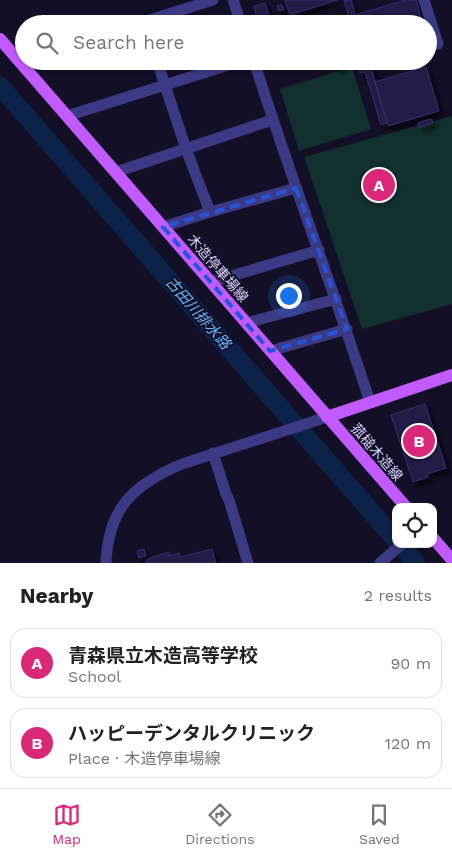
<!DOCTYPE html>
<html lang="en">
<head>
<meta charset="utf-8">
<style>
  body { margin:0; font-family:"Work Sans","Noto Sans JP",sans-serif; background:#f6f6f6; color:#222 }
  .controls { position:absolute; right:15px; bottom:15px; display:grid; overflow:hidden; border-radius:10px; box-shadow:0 1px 4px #0004 }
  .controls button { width:45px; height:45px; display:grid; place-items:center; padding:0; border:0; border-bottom:1px solid #e0e0e0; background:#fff; color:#222; font:25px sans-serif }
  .you { position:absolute; left:288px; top:295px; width:18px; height:18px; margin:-12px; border:4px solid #fff; border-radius:50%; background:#1a73e8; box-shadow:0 0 0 8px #1a73e833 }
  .badge { display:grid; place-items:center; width:32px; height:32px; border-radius:50%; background:#db2777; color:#fff; font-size:16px; font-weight:700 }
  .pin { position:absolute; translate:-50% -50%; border:2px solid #fff; box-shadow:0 1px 5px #0006 }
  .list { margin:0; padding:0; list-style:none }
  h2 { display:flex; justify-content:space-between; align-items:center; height:65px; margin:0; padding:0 20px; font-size:21px }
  h2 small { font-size:16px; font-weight:400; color:#767676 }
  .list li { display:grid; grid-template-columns:32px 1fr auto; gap:15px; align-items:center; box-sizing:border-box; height:70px; margin:0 10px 10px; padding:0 10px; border:1px solid #e0e0e0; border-radius:15px }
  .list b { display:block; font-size:19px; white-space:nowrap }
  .list p { margin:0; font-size:16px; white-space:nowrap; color:#767676 }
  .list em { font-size:16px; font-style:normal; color:#767676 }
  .icon { flex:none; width:28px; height:28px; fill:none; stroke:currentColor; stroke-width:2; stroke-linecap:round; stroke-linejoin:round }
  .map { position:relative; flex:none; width:452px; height:563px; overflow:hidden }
  .search { position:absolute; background:#fff; box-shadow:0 1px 4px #0004; left:15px; right:15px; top:15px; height:55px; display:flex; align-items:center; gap:12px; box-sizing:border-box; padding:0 18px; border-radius:28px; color:#767676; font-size:19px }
  .sheet { height:225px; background:#fff }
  nav { display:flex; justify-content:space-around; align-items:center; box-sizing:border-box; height:70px; border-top:1px solid #e0e0e0; background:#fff; font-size:14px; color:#767676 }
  nav a { display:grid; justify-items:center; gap:2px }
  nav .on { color:#db2777 }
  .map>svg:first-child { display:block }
</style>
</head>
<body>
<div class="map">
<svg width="452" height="563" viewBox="0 0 452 563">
  <defs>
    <filter id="shadow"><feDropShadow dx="4.5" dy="4.5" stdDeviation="2.5" flood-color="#0009"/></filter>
  </defs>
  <rect width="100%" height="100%" fill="#130f26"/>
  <!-- green -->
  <path fill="#12302f" d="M352 67 371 129 299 151 280 89Z
    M452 116V304L362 329 304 157Z"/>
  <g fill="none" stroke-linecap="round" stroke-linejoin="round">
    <!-- river -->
    <path stroke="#0c2248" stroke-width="19" d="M0 86 396 540
      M400 544 416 563"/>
  </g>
  <!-- building -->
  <path fill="#241b47" stroke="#3b2d73" filter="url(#shadow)" d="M285 0H337L290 15Z
    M344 0H351L358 24H351Z
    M406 0H416L423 24H358L355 15Z
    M265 3 271 22 268 24H259L254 6Z
    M282 5 284 10 279 11 277 6Z
    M342 61 343 65 335 68 334 64Z
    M362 61H369L387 123 381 125 365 72 360 73 358 67 363 65Z
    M426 67 439 111 388 126 375 82Z
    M431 119 433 123 419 127 418 123Z
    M425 404 446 468 427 474 428 477 413 482 391 415Z
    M144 549 146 556 139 558 137 551Z
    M212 549 216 563H145L147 562 146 560 152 558V557L169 552 170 556 179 553 181 557Z"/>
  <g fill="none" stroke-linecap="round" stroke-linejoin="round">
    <!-- minor -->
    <path stroke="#3d3a85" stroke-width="11" d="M233 0 241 24
      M424 0 438 44
      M137 24 213 0
      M157 61 186 149 210 212
      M254 61C290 176 333 288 370 402
      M67 116 241 61
      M116 172 272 120
      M163 227 210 212 296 188
      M211 282 319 250
      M246 323 336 299
      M270 351 347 329
      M213 453 226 494 229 500 248 563
      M106 563C108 508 134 484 182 464L327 417
      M380 563 402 544"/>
    <!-- major -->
    <path stroke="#c25bff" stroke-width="12" d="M0 39 406 507
      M327 417 452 375
      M433 538 452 560"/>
  </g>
  <!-- marked area -->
  <path fill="none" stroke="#2655da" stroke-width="4" stroke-dasharray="10 6" stroke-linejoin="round" d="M296 188 347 329 270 351 163 227Z"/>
  <g text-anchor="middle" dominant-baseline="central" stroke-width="4" stroke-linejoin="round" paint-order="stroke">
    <!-- street labels -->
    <g font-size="14" fill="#d9d4ff" stroke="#130f26">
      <text transform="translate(218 268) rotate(49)">木造停車場線</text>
      <text transform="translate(377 452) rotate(49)">菰槌木造線</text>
    </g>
    <!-- water labels -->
    <g font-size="15" font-style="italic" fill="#62b6ff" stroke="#130f26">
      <text transform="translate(198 313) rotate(49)">古田川排水路</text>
    </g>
  </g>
</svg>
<div class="controls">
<button><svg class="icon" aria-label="locate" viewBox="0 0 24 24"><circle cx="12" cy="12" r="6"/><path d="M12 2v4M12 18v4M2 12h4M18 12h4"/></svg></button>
</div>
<div class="you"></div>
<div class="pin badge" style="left:379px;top:185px">A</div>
<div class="pin badge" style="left:419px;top:441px">B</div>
<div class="search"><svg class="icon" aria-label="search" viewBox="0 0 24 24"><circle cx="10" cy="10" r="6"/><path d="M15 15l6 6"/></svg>Search here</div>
</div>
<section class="sheet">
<h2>Nearby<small>2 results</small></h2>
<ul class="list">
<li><span class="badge">A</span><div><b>青森県立木造高等学校</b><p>School</p></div><em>90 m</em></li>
<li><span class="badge">B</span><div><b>ハッピーデンタルクリニック</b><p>Place · 木造停車場線</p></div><em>120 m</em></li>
</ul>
</section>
<nav>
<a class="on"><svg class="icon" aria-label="map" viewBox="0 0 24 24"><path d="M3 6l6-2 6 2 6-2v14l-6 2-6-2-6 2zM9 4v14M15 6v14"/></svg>Map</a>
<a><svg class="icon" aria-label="directions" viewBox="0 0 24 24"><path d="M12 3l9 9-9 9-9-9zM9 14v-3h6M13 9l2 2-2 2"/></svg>Directions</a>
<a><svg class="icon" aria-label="saved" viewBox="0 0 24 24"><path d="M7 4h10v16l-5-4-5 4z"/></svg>Saved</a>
</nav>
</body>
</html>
